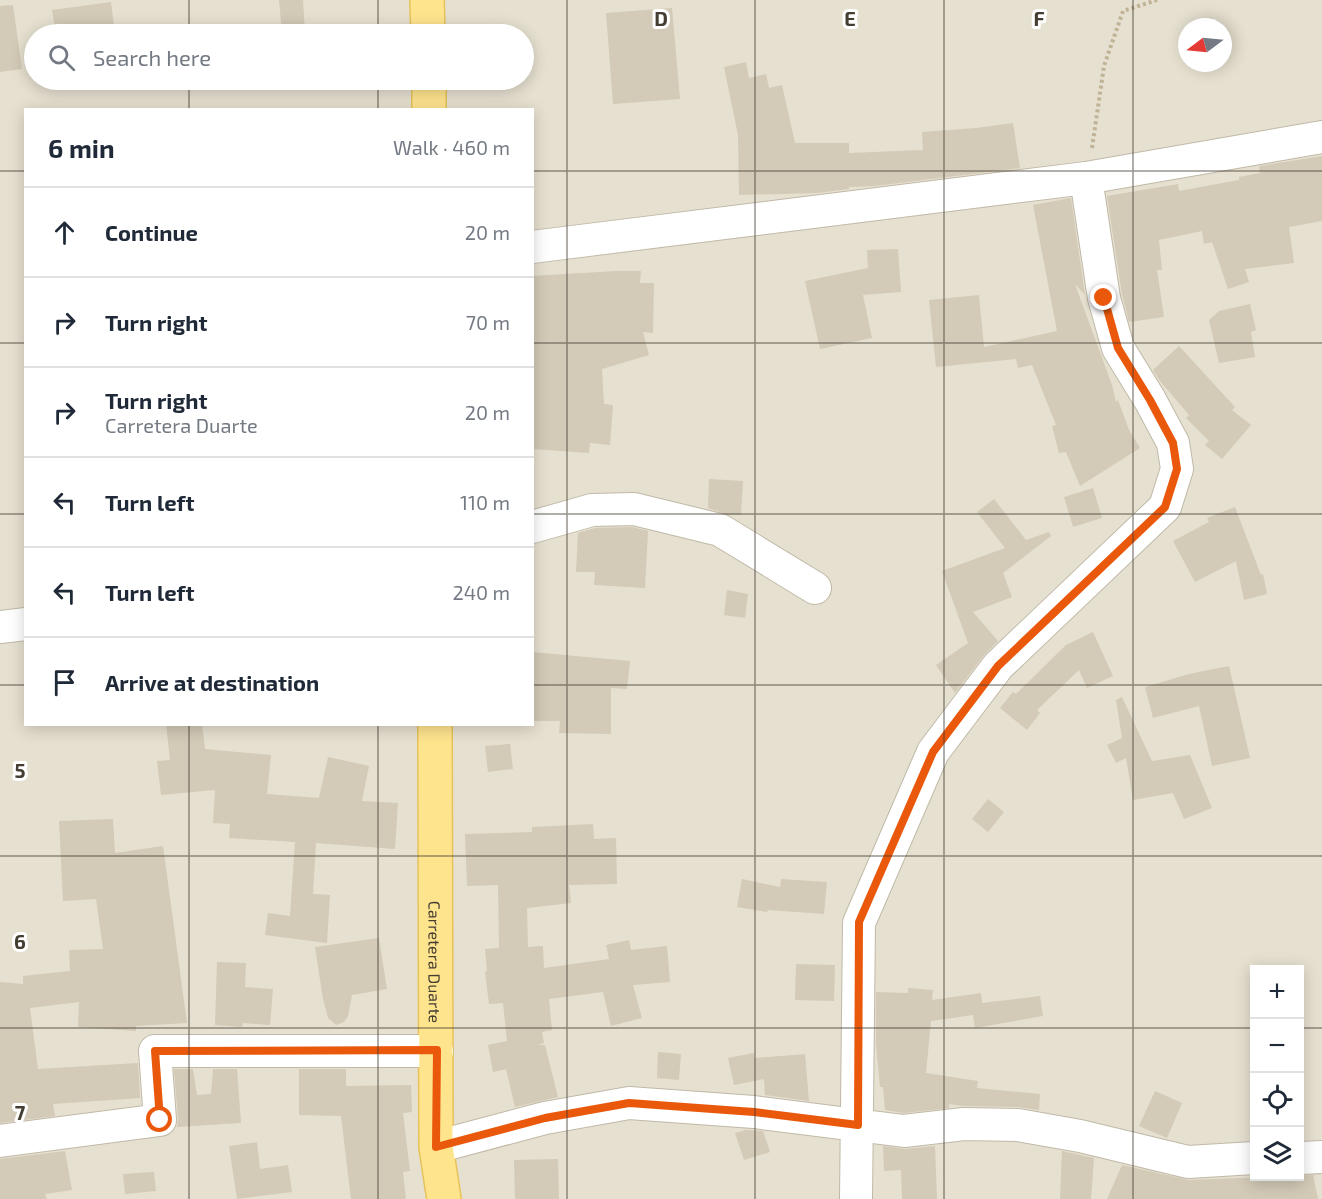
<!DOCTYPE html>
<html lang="en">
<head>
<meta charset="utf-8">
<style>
  body { margin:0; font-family:"Exo 2",sans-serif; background:#f2f2f3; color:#1f2937 }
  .controls { position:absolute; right:18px; bottom:18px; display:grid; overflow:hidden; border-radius:0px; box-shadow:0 3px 15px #0003 }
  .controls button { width:54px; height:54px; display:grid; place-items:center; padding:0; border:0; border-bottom:2px solid #e0e1e3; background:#fff; color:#1f2937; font:30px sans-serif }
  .compass { position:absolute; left:1178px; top:18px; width:54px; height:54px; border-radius:50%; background:#fff; box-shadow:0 3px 15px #0003; rotate:254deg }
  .stop { position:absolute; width:18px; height:18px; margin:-14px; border:4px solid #ea580c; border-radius:50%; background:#fff }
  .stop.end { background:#ea580c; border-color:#fff; box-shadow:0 2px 6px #0008 }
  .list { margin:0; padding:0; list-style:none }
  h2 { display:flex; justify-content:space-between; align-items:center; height:78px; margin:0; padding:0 24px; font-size:26px }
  h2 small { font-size:20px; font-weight:400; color:#747a83 }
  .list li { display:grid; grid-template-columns:39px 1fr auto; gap:18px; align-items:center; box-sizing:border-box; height:90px; padding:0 24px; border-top:2px solid #e0e1e3 }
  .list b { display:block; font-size:22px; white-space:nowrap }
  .list p { margin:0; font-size:20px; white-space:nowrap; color:#747a83 }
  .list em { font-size:20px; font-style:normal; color:#747a83 }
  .icon { flex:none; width:33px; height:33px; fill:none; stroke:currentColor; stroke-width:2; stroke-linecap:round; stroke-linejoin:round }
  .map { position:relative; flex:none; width:1322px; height:1199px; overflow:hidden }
  .search { position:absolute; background:#fff; box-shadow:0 3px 15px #0003; left:24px; top:24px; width:510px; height:66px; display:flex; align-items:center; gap:15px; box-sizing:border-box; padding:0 21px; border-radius:33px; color:#747a83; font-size:22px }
  .panel { position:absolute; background:#fff; box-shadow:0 3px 15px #0003; left:24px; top:108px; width:510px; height:618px; border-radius:0px }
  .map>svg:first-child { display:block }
</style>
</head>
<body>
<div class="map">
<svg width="1322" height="1199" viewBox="0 0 1322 1199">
  <rect width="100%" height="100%" fill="#f2eee2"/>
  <!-- residential -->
  <path fill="#e6e0d0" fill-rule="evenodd" d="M0 0H1322V1199H0ZM1187 27H1223V63H1187ZM34 34H524V80H34ZM26 110H532V724H26ZM1254 970H1300V1176H1254Z"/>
  <!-- building -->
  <path fill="#d3cab7" d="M279 0H303L305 34H282Z
    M111 2 115 34H56L52 10Z
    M13 5 22 69 0 72V6Z
    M672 8 680 99 613 104 606 13Z
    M746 62 749 78 766 74 769 88 782 85 795 143H849V153L923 150 922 132 976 128 1013 123 1020 168 875 186 849 187V189L817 193 739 195 738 135 724 67Z
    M1322 156V221L1289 227 1294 263 1245 269 1249 282 1228 289 1212 242 1204 244 1202 231 1159 240 1162 270H1157L1164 317 1129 322 1122 294 1107 196 1178 184 1179 191 1239 180V177L1260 173 1259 166Z
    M1071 198 1085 295 1075 284 1112 385 1116 402 1118 400 1129 430 1140 448 1080 486 1066 452 1059 453 1052 426 1056 425 1032 365 1018 368 1016 359 936 367 929 300 979 295 984 347 1057 331 1033 205Z
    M898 249 901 292 863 295 872 338 820 349 805 281 868 268 867 250Z
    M616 271H641L640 283H654L653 333 643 332 649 355 602 369 604 404 613 405 610 445 590 443 589 453 532 449V276Z
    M1250 304 1256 330 1251 332 1255 357 1219 363 1209 320 1219 311Z
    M1179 346 1235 407 1232 410 1251 425 1222 459 1205 445 1209 441 1186 418 1189 415 1160 381 1153 370Z
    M709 479 743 481 741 515H729L708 508Z
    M1093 488 1102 518 1073 527 1064 497Z
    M994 499 1026 540 1049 532 1051 536 1003 573 1012 597 973 612 998 641 984 655 955 693 936 665 968 643 942 571 1005 548 977 512Z
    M1235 507 1261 575 1263 574 1267 594 1244 600 1236 561 1195 582 1173 541 1209 522 1207 518Z
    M632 527 648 531 645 588 594 585 595 572H576L578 533 595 528Z
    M727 590 748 594 745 618 724 615Z
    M1093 632 1113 676 1087 688 1079 670 1037 710 1040 713 1027 730 1000 708 1013 692 1016 694 1066 645Z
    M532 652 630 661 627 689 611 688V734L559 733 560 721H532Z
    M1229 666 1250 758 1212 766 1199 706 1153 718 1145 687 1189 674Z
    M1122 697 1152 761 1190 755 1212 808 1184 819 1173 793 1133 800 1126 758 1116 763 1107 745 1122 738 1116 700Z
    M166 724H202L205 749 271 755 267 794 319 798 328 757 369 766 362 801 398 803 395 849 316 843 313 894 330 895 327 943 265 935 268 913 290 916 295 842 229 838 230 824 213 823 215 790 161 795 157 761 170 760Z
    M510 744 513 769 488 772 485 746Z
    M988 799 1004 812 988 832 972 819Z
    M113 819 115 853 163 846 187 1023 136 1026V1031L78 1027 79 1002 30 1008 38 1069 138 1063 140 1098 53 1104 55 1116 0 1123V982L23 984V976L70 971 69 950 103 949 96 899 63 901 59 821Z
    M593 824 594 839 616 838 617 884 569 885 571 903 527 908 528 947 543 946 544 968 609 959 606 945 629 940 631 950 667 946 670 982 633 985 642 1018 611 1026 603 992 549 999 552 1030 542 1032 544 1043 537 1045H545L558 1097 515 1107 506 1069 493 1072 488 1045 507 1041 503 1003 489 1004 485 972 487 971 485 949 499 948 498 885 467 886 465 834 532 832V827Z
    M742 879 780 887 781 879 827 882 824 914 768 910 767 912 737 907Z
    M379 938 387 989 352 995 348 1016 344 1022 336 1025 328 1018 323 999 315 947Z
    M217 962 246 963 245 987 273 989 270 1025 243 1023 242 1027 215 1025Z
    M796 964 835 965 834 1001 795 1000Z
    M908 988 933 990 932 1000 981 993 982 1003 1040 996 1043 1016 975 1028 973 1015 931 1021 926 1073 978 1081 977 1088 1040 1094 1039 1110 1018 1107 964 1106 949 1104V1108L904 1113 885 1110 883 1087H880L876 1044V992L908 993Z
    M658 1052 681 1054 679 1080 657 1078Z
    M754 1053 755 1058 805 1054 809 1101 765 1095 764 1079 734 1085 728 1058Z
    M174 1069H193L197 1095 211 1094 213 1069H237L241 1123 177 1127 178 1119Z
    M299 1069H346V1086L411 1085 412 1112 403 1113 410 1171 403 1172 406 1199H351L341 1116 299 1115Z
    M1155 1091 1182 1103 1167 1138 1139 1126Z
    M746 1130 763 1131 770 1152 744 1160 735 1133Z
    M257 1142 260 1169 288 1165 292 1192 237 1199 229 1146Z
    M883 1146 906 1149 935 1146 937 1199H902L901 1170 884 1171Z
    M65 1151 72 1190 45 1194 47 1199H0V1159Z
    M1062 1151 1094 1158 1091 1199H1060Z
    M558 1159 559 1199H515L514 1160Z
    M1122 1165 1189 1180 1313 1175 1318 1199H1107Z
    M154 1172 156 1191 125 1194 123 1174Z"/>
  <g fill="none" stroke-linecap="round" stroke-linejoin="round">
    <!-- minor casing -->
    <g stroke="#c0b9a7" stroke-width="34">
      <path id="minor" d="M532 247 1086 178 1322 137
        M532 527 592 510 634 509 720 530 815 588
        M0 627 26 624
        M0 1141 160 1120 155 1051H437
        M436 1147 545 1118 629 1103 754 1112 904 1131 964 1124 1018 1125 1080 1136 1188 1162 1254 1158
        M1300 1158 1322 1157
        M856 1199 859 923 933 752 998 666 1165 507 1177 469 1173 443 1150 400 1118 348 1104 298 1086 178"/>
    </g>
    <!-- primary casing -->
    <g stroke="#e7c35a" stroke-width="36">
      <g id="primary">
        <path d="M427 0 428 34"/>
        <path d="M429 80V110"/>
        <path id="s1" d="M435 724 436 1147 444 1199"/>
      </g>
    </g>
    <!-- path -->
    <path stroke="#c0b295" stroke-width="4" stroke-dasharray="3 3" stroke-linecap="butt" d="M1092 148 1104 66 1123 11 1157 0"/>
    <!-- minor -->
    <use href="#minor" stroke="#fff" stroke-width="32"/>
    <!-- primary -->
    <use href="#primary" stroke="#ffe48e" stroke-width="33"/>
  </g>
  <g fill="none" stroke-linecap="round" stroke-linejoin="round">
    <!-- route -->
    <path stroke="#ea580c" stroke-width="8" d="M160 1120 155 1051 437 1050 436 1147 545 1118 629 1103 754 1112 858 1125 859 922 933 752 998 666 1165 507 1177 469 1173 443 1150 400 1118 348 1104 298"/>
  </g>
  <!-- grid -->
  <path fill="none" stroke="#433d32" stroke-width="1.5" stroke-opacity="0.55" d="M189 0V34M378 0V34M567 0V1199M755 0V1199M944 0V1199M1133 0V1199M189 80V110M378 80V110M0 171H26M532 171H1322M0 343H26M532 343H1322M0 514H26M532 514H1322M0 685H26M532 685H1322M189 724V1199M378 724V1199M0 856H1322M0 1028H1254M1300 1028H1322"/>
  <g text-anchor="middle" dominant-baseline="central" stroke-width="6" stroke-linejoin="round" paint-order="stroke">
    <!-- street labels -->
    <g font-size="16" fill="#433d32" stroke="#fff">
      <text stroke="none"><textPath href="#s1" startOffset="238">Carretera Duarte</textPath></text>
    </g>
  </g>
  <g font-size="20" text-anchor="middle" font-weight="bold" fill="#433d32" stroke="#fff" stroke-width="6" stroke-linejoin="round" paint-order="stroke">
    <text x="661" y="26">D</text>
    <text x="850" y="26">E</text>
    <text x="1039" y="26">F</text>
    <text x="20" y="778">5</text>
    <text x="20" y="949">6</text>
    <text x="20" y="1120">7</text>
  </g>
</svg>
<div class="controls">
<button>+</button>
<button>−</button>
<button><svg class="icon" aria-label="locate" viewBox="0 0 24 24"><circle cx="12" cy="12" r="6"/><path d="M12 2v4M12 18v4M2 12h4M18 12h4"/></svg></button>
<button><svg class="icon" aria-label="layers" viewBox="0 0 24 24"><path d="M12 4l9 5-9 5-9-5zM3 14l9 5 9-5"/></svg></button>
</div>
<svg class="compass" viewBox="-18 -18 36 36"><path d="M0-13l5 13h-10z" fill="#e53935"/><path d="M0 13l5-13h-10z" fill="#747a83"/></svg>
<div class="stop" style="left:160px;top:1120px"></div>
<div class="stop end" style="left:1104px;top:298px"></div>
<div class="search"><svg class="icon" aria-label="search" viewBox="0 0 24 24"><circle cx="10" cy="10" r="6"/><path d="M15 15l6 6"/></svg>Search here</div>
<section class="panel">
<h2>6 min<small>Walk · 460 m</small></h2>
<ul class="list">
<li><svg class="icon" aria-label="ahead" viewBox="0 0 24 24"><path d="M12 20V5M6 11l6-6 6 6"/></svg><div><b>Continue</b></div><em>20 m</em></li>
<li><svg class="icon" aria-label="right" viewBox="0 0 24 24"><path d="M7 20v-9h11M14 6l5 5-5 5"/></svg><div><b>Turn right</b></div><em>70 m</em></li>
<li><svg class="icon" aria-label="right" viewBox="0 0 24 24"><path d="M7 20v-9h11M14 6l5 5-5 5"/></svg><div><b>Turn right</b><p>Carretera Duarte</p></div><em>20 m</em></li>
<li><svg class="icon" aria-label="left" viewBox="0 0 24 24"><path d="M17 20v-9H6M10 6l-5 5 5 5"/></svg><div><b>Turn left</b></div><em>110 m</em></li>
<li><svg class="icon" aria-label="left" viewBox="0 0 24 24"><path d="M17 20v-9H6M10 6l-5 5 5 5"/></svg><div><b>Turn left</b></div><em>240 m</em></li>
<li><svg class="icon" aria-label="arrive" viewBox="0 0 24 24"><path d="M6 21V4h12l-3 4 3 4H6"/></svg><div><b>Arrive at destination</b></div></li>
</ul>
</section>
</div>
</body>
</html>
